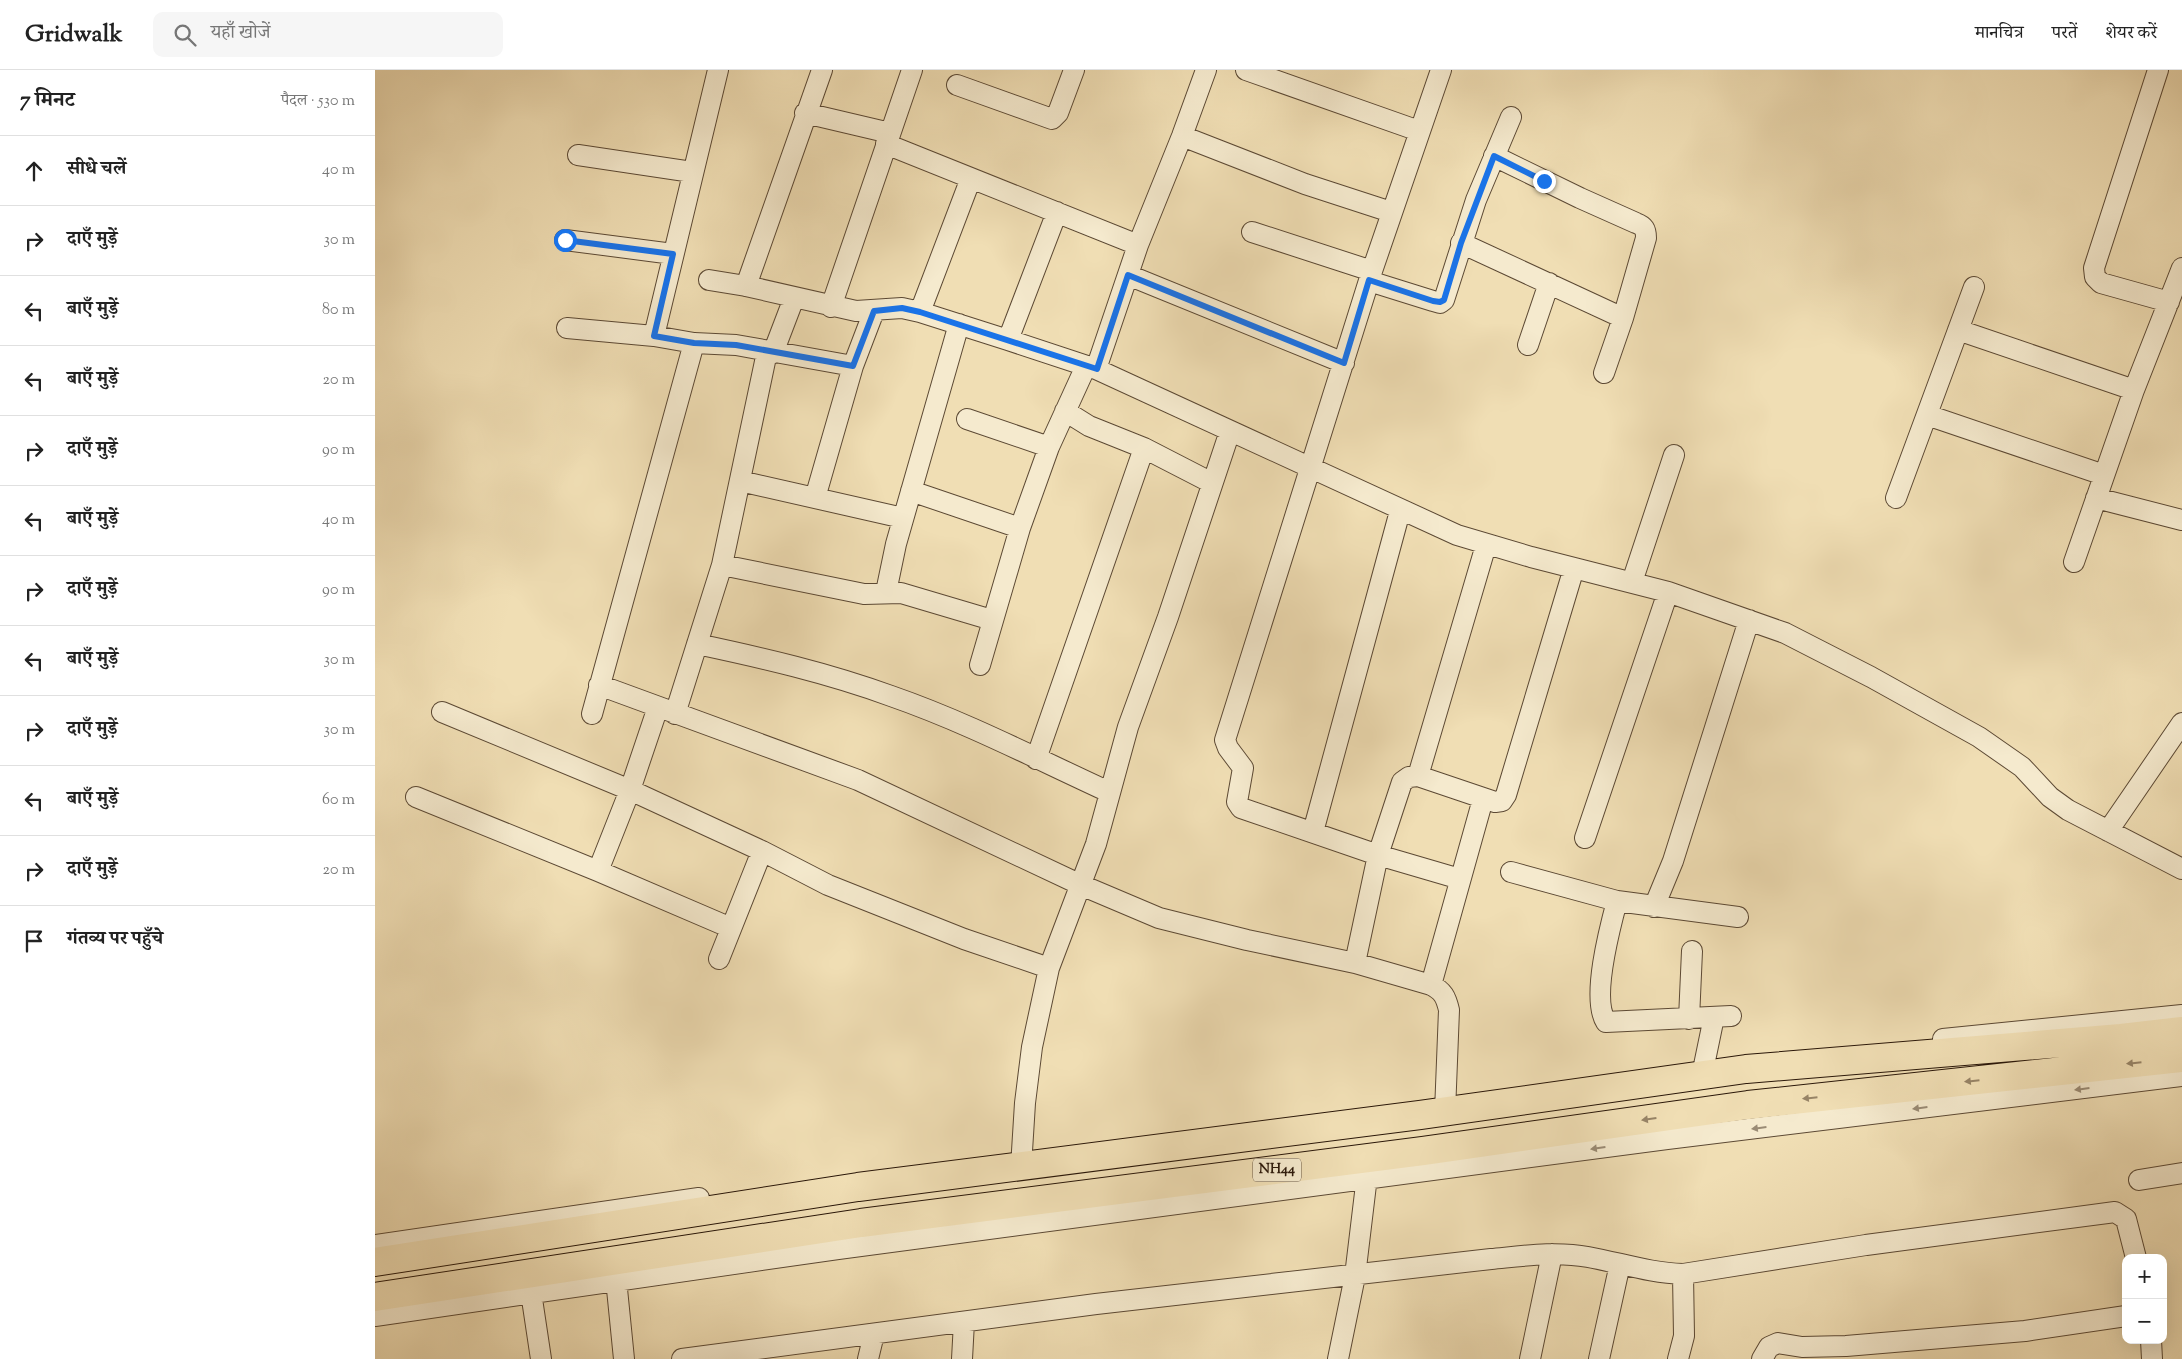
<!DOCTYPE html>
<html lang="hi">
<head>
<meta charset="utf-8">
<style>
  body { margin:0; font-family:"Sorts Mill Goudy","Noto Serif Devanagari",serif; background:#f6f6f6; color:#222 }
  .controls { position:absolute; right:15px; bottom:15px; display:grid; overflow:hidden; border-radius:10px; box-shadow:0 5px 20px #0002 }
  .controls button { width:45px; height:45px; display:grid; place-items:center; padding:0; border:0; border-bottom:1px solid #e0e0e0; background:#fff; color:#222; font:25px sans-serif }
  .stop { position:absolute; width:15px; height:15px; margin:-11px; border:4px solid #1a73e8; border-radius:50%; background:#fff }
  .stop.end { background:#1a73e8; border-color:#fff; box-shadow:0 1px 5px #0008 }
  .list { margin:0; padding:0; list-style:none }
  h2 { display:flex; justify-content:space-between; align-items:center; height:65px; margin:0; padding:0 20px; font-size:21px }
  h2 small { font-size:16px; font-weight:400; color:#767676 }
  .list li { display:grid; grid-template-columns:32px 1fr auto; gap:15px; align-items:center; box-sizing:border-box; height:70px; padding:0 20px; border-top:1px solid #e0e0e0 }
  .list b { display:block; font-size:19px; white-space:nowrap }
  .list em { font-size:16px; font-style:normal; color:#767676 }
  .icon { flex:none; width:28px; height:28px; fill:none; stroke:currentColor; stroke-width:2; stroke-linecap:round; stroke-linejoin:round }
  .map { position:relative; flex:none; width:1807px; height:1289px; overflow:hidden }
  header { display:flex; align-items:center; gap:30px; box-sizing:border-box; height:70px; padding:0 25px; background:#fff; border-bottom:1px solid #e0e0e0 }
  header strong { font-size:24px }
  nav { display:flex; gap:28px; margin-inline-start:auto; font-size:18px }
  .search { width:350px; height:45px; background:#f6f6f6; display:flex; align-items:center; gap:12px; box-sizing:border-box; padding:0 18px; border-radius:10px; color:#767676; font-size:19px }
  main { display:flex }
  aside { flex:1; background:#fff }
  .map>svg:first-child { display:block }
</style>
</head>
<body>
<header>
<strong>Gridwalk</strong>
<div class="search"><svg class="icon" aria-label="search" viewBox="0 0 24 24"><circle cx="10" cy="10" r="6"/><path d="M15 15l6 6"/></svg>यहाँ खोजें</div>
<nav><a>मानचित्र</a><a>परतें</a><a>शेयर करें</a></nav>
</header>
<main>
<aside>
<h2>7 मिनट<small>पैदल · 530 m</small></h2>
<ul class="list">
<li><svg class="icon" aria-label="ahead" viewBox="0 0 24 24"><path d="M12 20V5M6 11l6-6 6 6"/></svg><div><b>सीधे चलें</b></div><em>40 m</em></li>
<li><svg class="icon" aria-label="right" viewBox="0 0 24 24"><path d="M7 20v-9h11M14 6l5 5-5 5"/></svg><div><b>दाएँ मुड़ें</b></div><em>30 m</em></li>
<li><svg class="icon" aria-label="left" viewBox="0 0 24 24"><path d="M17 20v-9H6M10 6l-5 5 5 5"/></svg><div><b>बाएँ मुड़ें</b></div><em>80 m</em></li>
<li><svg class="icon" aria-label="left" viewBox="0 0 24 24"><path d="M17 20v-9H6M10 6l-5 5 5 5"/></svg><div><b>बाएँ मुड़ें</b></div><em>20 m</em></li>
<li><svg class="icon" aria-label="right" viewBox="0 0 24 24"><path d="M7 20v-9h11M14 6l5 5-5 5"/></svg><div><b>दाएँ मुड़ें</b></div><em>90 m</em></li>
<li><svg class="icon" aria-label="left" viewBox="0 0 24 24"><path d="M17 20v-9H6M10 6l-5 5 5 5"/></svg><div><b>बाएँ मुड़ें</b></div><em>40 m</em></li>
<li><svg class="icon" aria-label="right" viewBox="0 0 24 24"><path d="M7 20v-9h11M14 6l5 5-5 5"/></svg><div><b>दाएँ मुड़ें</b></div><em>90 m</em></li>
<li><svg class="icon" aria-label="left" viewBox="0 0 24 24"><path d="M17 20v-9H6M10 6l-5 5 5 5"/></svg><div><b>बाएँ मुड़ें</b></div><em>30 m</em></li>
<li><svg class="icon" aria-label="right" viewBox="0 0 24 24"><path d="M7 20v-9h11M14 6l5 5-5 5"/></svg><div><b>दाएँ मुड़ें</b></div><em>30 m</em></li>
<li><svg class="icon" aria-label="left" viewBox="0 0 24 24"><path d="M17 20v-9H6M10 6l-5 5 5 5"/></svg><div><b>बाएँ मुड़ें</b></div><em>60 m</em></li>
<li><svg class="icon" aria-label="right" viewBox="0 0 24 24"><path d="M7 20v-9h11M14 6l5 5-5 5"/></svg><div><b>दाएँ मुड़ें</b></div><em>20 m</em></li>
<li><svg class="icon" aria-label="arrive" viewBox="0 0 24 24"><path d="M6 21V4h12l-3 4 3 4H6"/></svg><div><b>गंतव्य पर पहुँचे</b></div></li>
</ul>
</aside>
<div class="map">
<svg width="1807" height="1289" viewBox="0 0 1807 1289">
  <rect width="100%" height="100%" fill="#f0deb4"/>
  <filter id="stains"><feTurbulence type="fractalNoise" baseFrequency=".004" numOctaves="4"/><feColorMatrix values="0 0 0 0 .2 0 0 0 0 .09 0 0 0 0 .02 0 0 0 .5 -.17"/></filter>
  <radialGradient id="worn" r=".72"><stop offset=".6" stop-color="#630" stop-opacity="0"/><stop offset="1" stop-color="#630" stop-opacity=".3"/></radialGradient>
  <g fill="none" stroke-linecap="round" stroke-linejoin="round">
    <!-- street casing -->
    <g stroke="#5c4934" stroke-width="22">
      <path id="street" d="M871 0 1044 61
        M1066 0 997 201 850 670 853 678 868 698 862 732 866 738 1003 785 1085 809
        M1783 0 1719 198 1720 207 1726 213 1794 232
        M582 15 677 49 683 43 699 0
        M430 43 515 63
        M807 66 930 114 1016 142
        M511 74 763 175
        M203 85 317 102
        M1119 86 1205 128 1261 153C1269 156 1271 159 1271 168L1248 248 1229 303
        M877 162 997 201
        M190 170 298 184
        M1086 173 1248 248
        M753 205 969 293
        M334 210 371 216 481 241 527 238 545 242 633 270 721 299 1082 465 1156 487 1293 522 1410 563 1496 607 1604 667 1647 697 1675 727 1693 740 1807 799
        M994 211 1058 231 1065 233 1069 230 1101 130 1136 47
        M371 216 447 0
        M456 237 537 0
        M545 242 596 108
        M192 258 279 266 319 273 361 275 478 296
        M1583 260 1759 320
        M279 266 343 0
        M633 270 682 142
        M1153 275 1174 213
        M398 283 419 228
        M721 299 763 175 807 66 831 0
        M690 341 714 356 769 378 837 413
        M1552 345 1729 405
        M592 349 674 377
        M365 411 528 448
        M536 421 645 458
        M440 428 478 296 499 241
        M1521 428 1599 217
        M1721 428 1807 450
        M1699 492 1759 320 1807 198
        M347 495 489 524 526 523 617 550
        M1257 512 1299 385
        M511 522 521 474 584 254
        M322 574C388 588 453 603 516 626 591 652 662 689 734 722
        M605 595 645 458 674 377 711 296
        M224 615 483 710 706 815 784 848 872 870 980 893 1056 915C1068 921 1071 927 1074 940L1070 1042
        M67 642 255 720 387 781 453 815 589 869 674 898
        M217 644 319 273
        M300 644 347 495 392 282
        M661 689 769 378
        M1043 706 1111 475
        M41 727 223 801 356 858
        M1733 761 1807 653
        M938 762 1025 441
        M1210 768 1293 522
        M223 801 255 720 283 637
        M1136 802 1242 831 1363 847
        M1242 831C1235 857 1216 929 1231 952L1356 946
        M1279 837 1298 791 1374 550
        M344 889 387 781
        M980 893 1003 785 1027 712 1034 707 1043 706 1120 732 1127 731 1131 725 1199 498
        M1056 915 1108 729
        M1314 949 1317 881
        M1568 969 1807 945
        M1327 1005 1339 947
        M646 1097 650 1033 657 977 674 898 721 774 753 657 793 547 855 361
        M1764 1110 1807 1103
        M0 1175 324 1128
        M240 1199 249 1289
        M154 1209 166 1289
        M0 1246 463 1179 1292 1069 1807 1006
        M1776 1270 1777 1289
        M307 1289 721 1234 1116 1189C1148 1186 1181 1181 1213 1187 1246 1193 1275 1203 1308 1204L1491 1175 1740 1142 1751 1149 1761 1188
        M493 1289 499 1264
        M587 1289 589 1252
        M963 1289 980 1206 993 1098
        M1155 1289 1177 1184
        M1224 1289 1245 1194
        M1303 1289 1309 1266 1308 1204
        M1387 1289 1394 1277 1403 1273 1427 1277 1471 1276 1650 1261 1751 1246"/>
    </g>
    <!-- highway casing -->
    <g stroke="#2a1709" stroke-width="30">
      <path id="highway" d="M0 1192 483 1117 1045 1045 1371 999 1746 968 1807 961
        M0 1227 486 1153 1048 1081 1373 1035 1807 988"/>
    </g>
    <!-- street -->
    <use href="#street" stroke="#f5eace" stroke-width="20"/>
    <!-- highway -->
    <use href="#highway" stroke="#f0deb4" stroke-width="28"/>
  </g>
  <!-- one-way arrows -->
  <defs><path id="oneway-solid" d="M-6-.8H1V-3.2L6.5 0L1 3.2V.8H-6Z" transform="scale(1.25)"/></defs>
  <g fill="#978467">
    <use href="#oneway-solid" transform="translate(1759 993) rotate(174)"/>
    <use href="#oneway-solid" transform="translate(1597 1011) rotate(174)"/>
    <use href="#oneway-solid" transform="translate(1435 1028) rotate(174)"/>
    <use href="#oneway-solid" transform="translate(1274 1049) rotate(172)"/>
  </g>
  <g fill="#9a8b75">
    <use href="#oneway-solid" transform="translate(1707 1019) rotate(173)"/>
    <use href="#oneway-solid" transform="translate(1545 1038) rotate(173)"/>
    <use href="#oneway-solid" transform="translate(1384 1058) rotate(173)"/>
    <use href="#oneway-solid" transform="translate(1223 1078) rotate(172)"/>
  </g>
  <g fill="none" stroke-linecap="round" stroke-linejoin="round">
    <!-- route -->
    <path stroke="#1a73e8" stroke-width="6" d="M190 170 298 184 279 266 319 273 361 275 478 296 499 241 527 238 545 242 722 299 753 205 969 293 994 210 1058 231 1065 232 1069 230 1086 173 1119 86 1169 111"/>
  </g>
  <g text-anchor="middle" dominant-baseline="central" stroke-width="4.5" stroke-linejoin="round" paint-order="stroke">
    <!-- shield labels -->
    <rect fill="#f5eace" stroke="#675644" stroke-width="1" x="878" y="1088.5" width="48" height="23" rx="4"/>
    <g font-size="14" font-weight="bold" fill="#2a1709">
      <text x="902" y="1100">NH44</text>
    </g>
  </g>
  <rect width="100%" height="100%" filter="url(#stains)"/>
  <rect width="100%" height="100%" fill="url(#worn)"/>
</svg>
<div class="controls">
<button>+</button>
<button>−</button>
</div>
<div class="stop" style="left:190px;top:170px"></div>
<div class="stop end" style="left:1169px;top:111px"></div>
</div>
</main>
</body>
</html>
